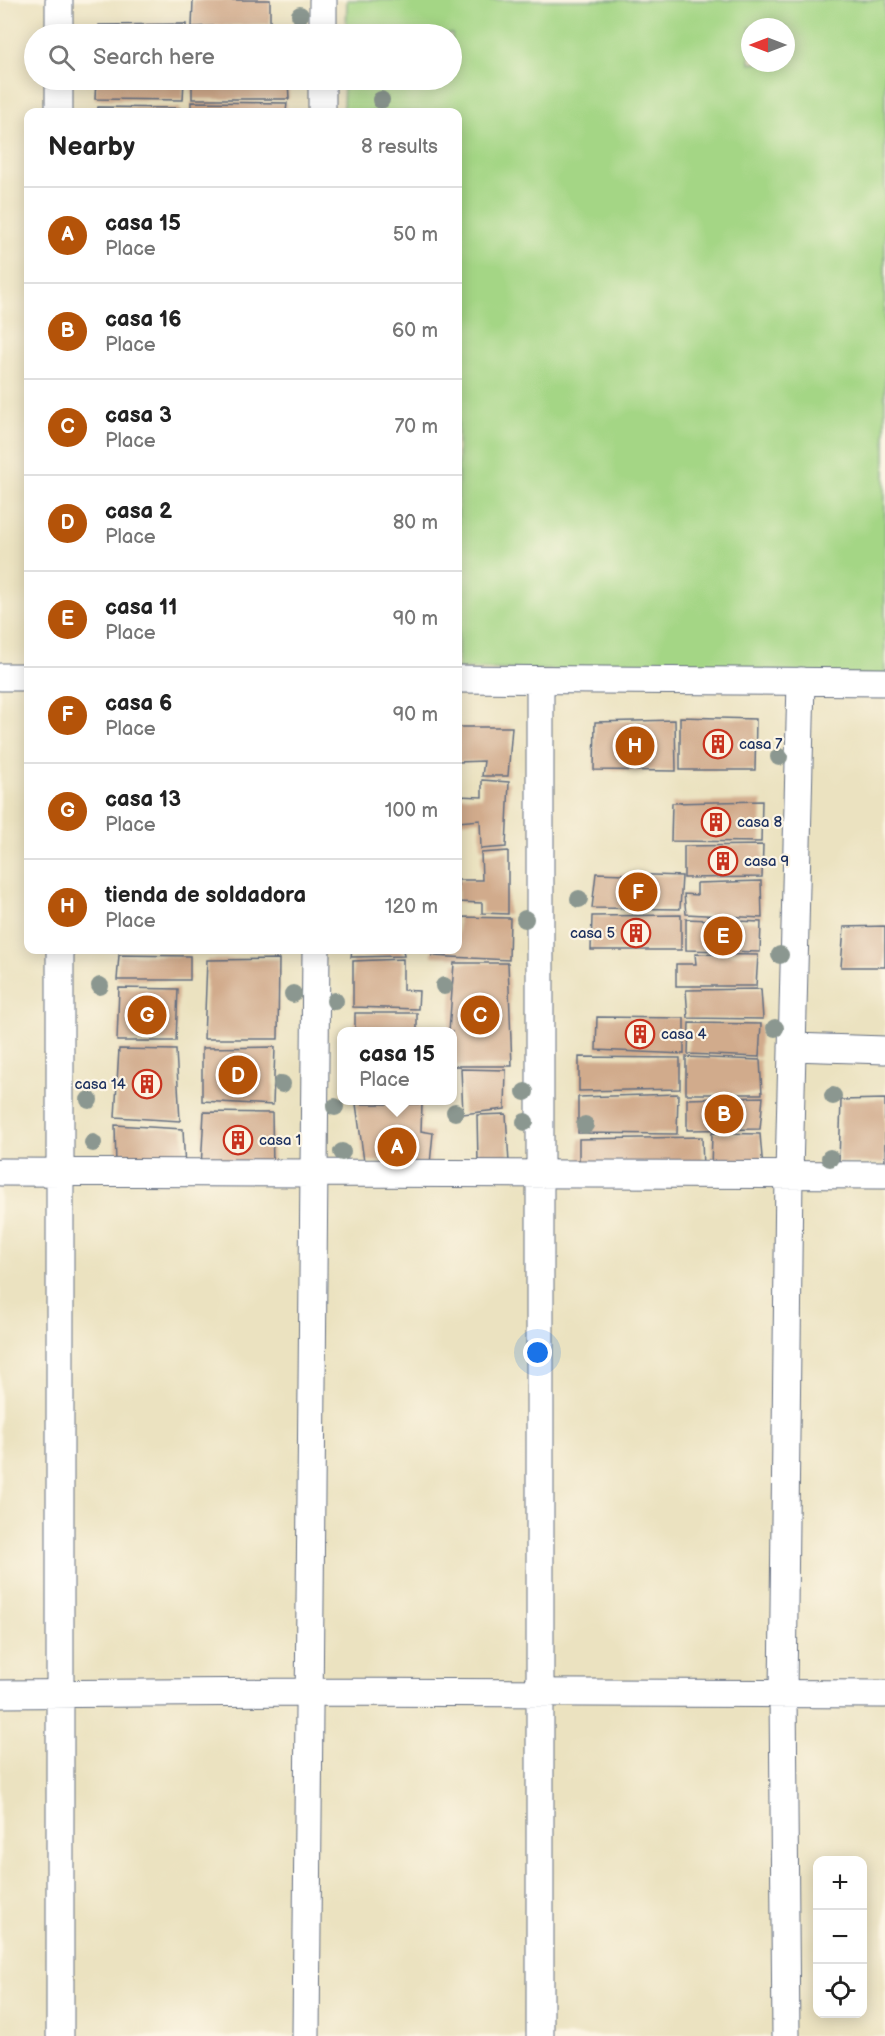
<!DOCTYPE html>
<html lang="en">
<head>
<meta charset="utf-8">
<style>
  body { margin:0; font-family:"Balsamiq Sans",sans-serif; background:#f2f2f2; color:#222 }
  .controls { position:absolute; right:18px; bottom:18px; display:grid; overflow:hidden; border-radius:12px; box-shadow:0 3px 15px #0003 }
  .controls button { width:54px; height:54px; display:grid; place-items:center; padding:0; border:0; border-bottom:2px solid #e0e0e0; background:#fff; color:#222; font:30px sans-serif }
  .compass { position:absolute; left:741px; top:18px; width:54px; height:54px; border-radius:50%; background:#fff; box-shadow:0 3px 15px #0003; rotate:270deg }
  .you { position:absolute; left:538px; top:1353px; width:21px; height:21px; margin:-15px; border:4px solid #fff; border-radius:50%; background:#1a73e8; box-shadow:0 0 0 9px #1a73e833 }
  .badge { display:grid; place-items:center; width:39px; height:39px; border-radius:50%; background:#b45309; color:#fff; font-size:20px; font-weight:700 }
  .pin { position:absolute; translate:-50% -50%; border:3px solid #fff; box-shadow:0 2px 6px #0006 }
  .popup { position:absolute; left:337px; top:1027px; width:120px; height:78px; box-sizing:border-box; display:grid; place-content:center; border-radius:12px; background:#fff; filter:drop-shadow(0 2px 4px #0005); font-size:20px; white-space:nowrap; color:#767676 }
  .popup b { font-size:22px; color:#222 }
  .popup::after { content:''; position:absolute; left:50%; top:100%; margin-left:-12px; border:12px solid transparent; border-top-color:#fff }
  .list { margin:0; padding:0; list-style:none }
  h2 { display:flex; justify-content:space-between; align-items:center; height:78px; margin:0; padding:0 24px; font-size:26px }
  h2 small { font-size:20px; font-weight:400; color:#767676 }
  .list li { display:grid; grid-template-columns:39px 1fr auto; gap:18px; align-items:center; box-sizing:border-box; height:96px; padding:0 24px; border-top:2px solid #e0e0e0 }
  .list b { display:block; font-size:22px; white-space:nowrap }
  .list p { margin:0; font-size:20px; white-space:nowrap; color:#767676 }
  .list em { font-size:20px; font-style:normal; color:#767676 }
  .icon { flex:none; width:33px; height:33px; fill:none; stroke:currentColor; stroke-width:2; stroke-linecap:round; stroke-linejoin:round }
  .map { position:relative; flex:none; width:885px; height:2036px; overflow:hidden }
  .search { position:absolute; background:#fff; box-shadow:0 3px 15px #0003; left:24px; top:24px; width:438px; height:66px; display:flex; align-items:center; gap:15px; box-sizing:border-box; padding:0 21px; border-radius:33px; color:#767676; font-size:22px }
  .panel { position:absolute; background:#fff; box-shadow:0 3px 15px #0003; left:24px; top:108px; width:438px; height:846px; border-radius:12px }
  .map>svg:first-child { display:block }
</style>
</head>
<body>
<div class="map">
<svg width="885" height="2036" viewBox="0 0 885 2036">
  <rect width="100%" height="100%" fill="#fcf5e5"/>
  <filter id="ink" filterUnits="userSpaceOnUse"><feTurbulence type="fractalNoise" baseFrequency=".0167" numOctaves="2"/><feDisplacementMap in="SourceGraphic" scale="12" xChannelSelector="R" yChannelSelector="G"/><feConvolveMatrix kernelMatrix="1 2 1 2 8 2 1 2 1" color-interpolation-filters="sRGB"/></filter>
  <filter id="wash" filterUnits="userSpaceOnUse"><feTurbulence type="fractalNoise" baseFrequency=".008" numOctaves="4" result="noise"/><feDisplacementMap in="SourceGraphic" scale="24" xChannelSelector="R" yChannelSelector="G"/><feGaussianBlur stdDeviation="1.35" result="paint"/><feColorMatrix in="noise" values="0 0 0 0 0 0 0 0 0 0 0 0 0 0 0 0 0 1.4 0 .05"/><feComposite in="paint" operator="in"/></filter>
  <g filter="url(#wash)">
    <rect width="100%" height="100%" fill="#ebe2c0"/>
    <!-- green -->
    <path fill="#a4d685" stroke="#608272" stroke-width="1.5" fill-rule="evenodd" d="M347 0H885V675L458 669V112H343L344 80H452V34H346ZM750 27H786V63H750Z"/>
    <g id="blocks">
      <!-- building -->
      <path fill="#d1ab8c" d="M193 0H270V24L192 27Z
        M186 24V34H98L99 25Z
        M96 80H184L183 100 95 99Z
        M192 80H288L289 99H192Z
        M191 102 287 103 286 112H191Z
        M98 107 180 108V112H97Z
        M680 717 756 719 755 770H680Z
        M675 720 676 771 594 770 595 722Z
        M458 727H512L508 776H482L484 761 458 762Z
        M482 780 509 782 506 847 481 849 480 820 458 822V796L482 797Z
        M762 801 761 842 671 841 672 803Z
        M763 845 762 877 684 878V846Z
        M508 851V914L482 913V903L458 902V880H482L481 853Z
        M596 873 682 876 680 909 592 908Z
        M761 881 762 918 686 914 684 894 697 895V883Z
        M681 915V950H591L592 916Z
        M458 917 510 918 509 960 432 956V950H458Z
        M686 919 761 922 760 952 686 950Z
        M885 926V967H841L844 927Z
        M352 950H403L404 956 351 957Z
        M695 954 758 955 756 986H676V964H696Z
        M119 955 190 956V980H117Z
        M279 959 278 1039H204L207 960Z
        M403 959V990L419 991 418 1009 353 1007V961Z
        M454 963H508L512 1066H452V1032H449Z
        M119 988 178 989 176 1041H117Z
        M761 989 763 1019 688 1018 686 990Z
        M355 1013H417V1032H355Z
        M597 1017 684 1018V1054L596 1050Z
        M689 1023 761 1024 759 1057 688 1054Z
        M275 1047 273 1105 202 1101V1048Z
        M119 1049 176 1050 180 1121 115 1117Z
        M579 1057 680 1058V1089L579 1091Z
        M686 1057 760 1060 762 1094H686Z
        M461 1069 506 1070 505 1109 463 1114Z
        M678 1094 677 1134 578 1133V1097Z
        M763 1097 760 1129 687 1130V1099Z
        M885 1099V1163L839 1162 841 1100Z
        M356 1104H422L421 1131 433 1133 430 1164 364 1161Z
        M204 1112 272 1113 273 1168H201Z
        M506 1114 509 1163H478L477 1115Z
        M115 1125 183 1129 185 1169 116 1167Z
        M712 1133 760 1134 763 1169H711Z
        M702 1137 703 1170 579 1168V1139Z"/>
    </g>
  </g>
  <g filter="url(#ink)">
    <use href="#blocks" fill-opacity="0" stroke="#646e80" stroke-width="1.5"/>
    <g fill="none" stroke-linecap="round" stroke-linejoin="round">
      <!-- street casing -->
      <g stroke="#646e80" stroke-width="29">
        <path id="street" d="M59 0V34
          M323 34V0
          M59 80V112
          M322 112V80
          M0 677H28
          M458 679 885 682
          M540 680V2036
          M60 950V2036
          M792 1047 885 1050
          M0 1172 885 1175
          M0 1694 309 1692 885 1694
          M306 2036 316 950
          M786 2036 783 1694 789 1174 801 681"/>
      </g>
      <!-- street -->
      <use href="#street" stroke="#fff" stroke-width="27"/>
    </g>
    <!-- trees -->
    <g fill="#8b9790">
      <circle cx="300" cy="15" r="9"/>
      <circle cx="381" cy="100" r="9"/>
      <circle cx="779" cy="757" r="9"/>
      <circle cx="579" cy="899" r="9"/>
      <circle cx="525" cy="919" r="9"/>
      <circle cx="780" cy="955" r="9"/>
      <circle cx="100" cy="986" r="9"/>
      <circle cx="444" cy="986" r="9"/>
      <circle cx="293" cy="994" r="9"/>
      <circle cx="335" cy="1001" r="9"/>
      <circle cx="775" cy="1028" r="9"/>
      <circle cx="282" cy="1084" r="9"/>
      <circle cx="525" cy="1092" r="9"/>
      <circle cx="833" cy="1096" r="9"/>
      <circle cx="89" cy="1100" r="9"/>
      <circle cx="335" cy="1107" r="9"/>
      <circle cx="455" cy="1112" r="9"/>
      <circle cx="525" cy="1122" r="9"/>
      <circle cx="585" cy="1125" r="9"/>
      <circle cx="93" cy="1143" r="9"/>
      <circle cx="342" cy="1152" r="9"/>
      <circle cx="830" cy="1158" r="9"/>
    </g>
  </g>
  <!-- icons -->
  <defs>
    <g id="building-ring" transform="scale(1.5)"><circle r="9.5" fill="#fcf5e5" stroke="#c8321e" stroke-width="1.5"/><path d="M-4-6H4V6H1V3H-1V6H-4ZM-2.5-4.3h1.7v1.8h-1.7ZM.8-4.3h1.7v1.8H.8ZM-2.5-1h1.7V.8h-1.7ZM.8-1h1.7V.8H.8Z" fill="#c8321e"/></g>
  </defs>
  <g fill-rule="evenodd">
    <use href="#building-ring" x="718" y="744"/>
    <use href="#building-ring" x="716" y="822"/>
    <use href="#building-ring" x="723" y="861"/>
    <use href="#building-ring" x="636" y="933"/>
    <use href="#building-ring" x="640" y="1034"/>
    <use href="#building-ring" x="147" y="1084"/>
    <use href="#building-ring" x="238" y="1140"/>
  </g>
  <g text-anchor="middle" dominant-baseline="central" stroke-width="4.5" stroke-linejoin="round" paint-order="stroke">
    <!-- poi labels -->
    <g font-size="15" fill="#1b2f5e" stroke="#fcf5e5" text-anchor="start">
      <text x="739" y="744">casa 7</text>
      <text x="737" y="822">casa 8</text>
      <text x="744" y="861">casa 9</text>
      <text x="615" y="933" text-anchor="end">casa 5</text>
      <text x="661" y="1034">casa 4</text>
      <text x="126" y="1084" text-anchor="end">casa 14</text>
      <text x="259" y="1140">casa 1</text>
    </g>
  </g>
</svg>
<div class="controls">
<button>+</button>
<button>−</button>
<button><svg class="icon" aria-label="locate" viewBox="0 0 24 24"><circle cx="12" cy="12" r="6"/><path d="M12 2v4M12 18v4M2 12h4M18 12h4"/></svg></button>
</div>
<svg class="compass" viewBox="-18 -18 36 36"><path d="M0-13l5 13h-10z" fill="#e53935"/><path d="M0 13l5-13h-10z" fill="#767676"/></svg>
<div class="you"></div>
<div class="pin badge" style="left:397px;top:1147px">A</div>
<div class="popup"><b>casa 15</b>Place</div>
<div class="pin badge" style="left:724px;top:1114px">B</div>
<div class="pin badge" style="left:480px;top:1015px">C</div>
<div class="pin badge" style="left:238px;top:1075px">D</div>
<div class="pin badge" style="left:723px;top:936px">E</div>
<div class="pin badge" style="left:638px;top:892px">F</div>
<div class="pin badge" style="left:147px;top:1015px">G</div>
<div class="pin badge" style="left:635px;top:746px">H</div>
<div class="search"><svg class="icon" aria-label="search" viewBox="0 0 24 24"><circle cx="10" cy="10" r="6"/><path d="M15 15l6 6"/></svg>Search here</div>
<section class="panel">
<h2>Nearby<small>8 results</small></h2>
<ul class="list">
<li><span class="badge">A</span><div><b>casa 15</b><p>Place</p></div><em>50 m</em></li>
<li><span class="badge">B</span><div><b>casa 16</b><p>Place</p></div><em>60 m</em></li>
<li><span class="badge">C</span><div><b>casa 3</b><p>Place</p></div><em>70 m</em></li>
<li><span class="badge">D</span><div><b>casa 2</b><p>Place</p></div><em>80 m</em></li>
<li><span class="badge">E</span><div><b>casa 11</b><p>Place</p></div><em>90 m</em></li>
<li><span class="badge">F</span><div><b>casa 6</b><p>Place</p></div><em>90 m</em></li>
<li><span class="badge">G</span><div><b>casa 13</b><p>Place</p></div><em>100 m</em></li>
<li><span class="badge">H</span><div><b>tienda de soldadora</b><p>Place</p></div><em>120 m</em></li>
</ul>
</section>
</div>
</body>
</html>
